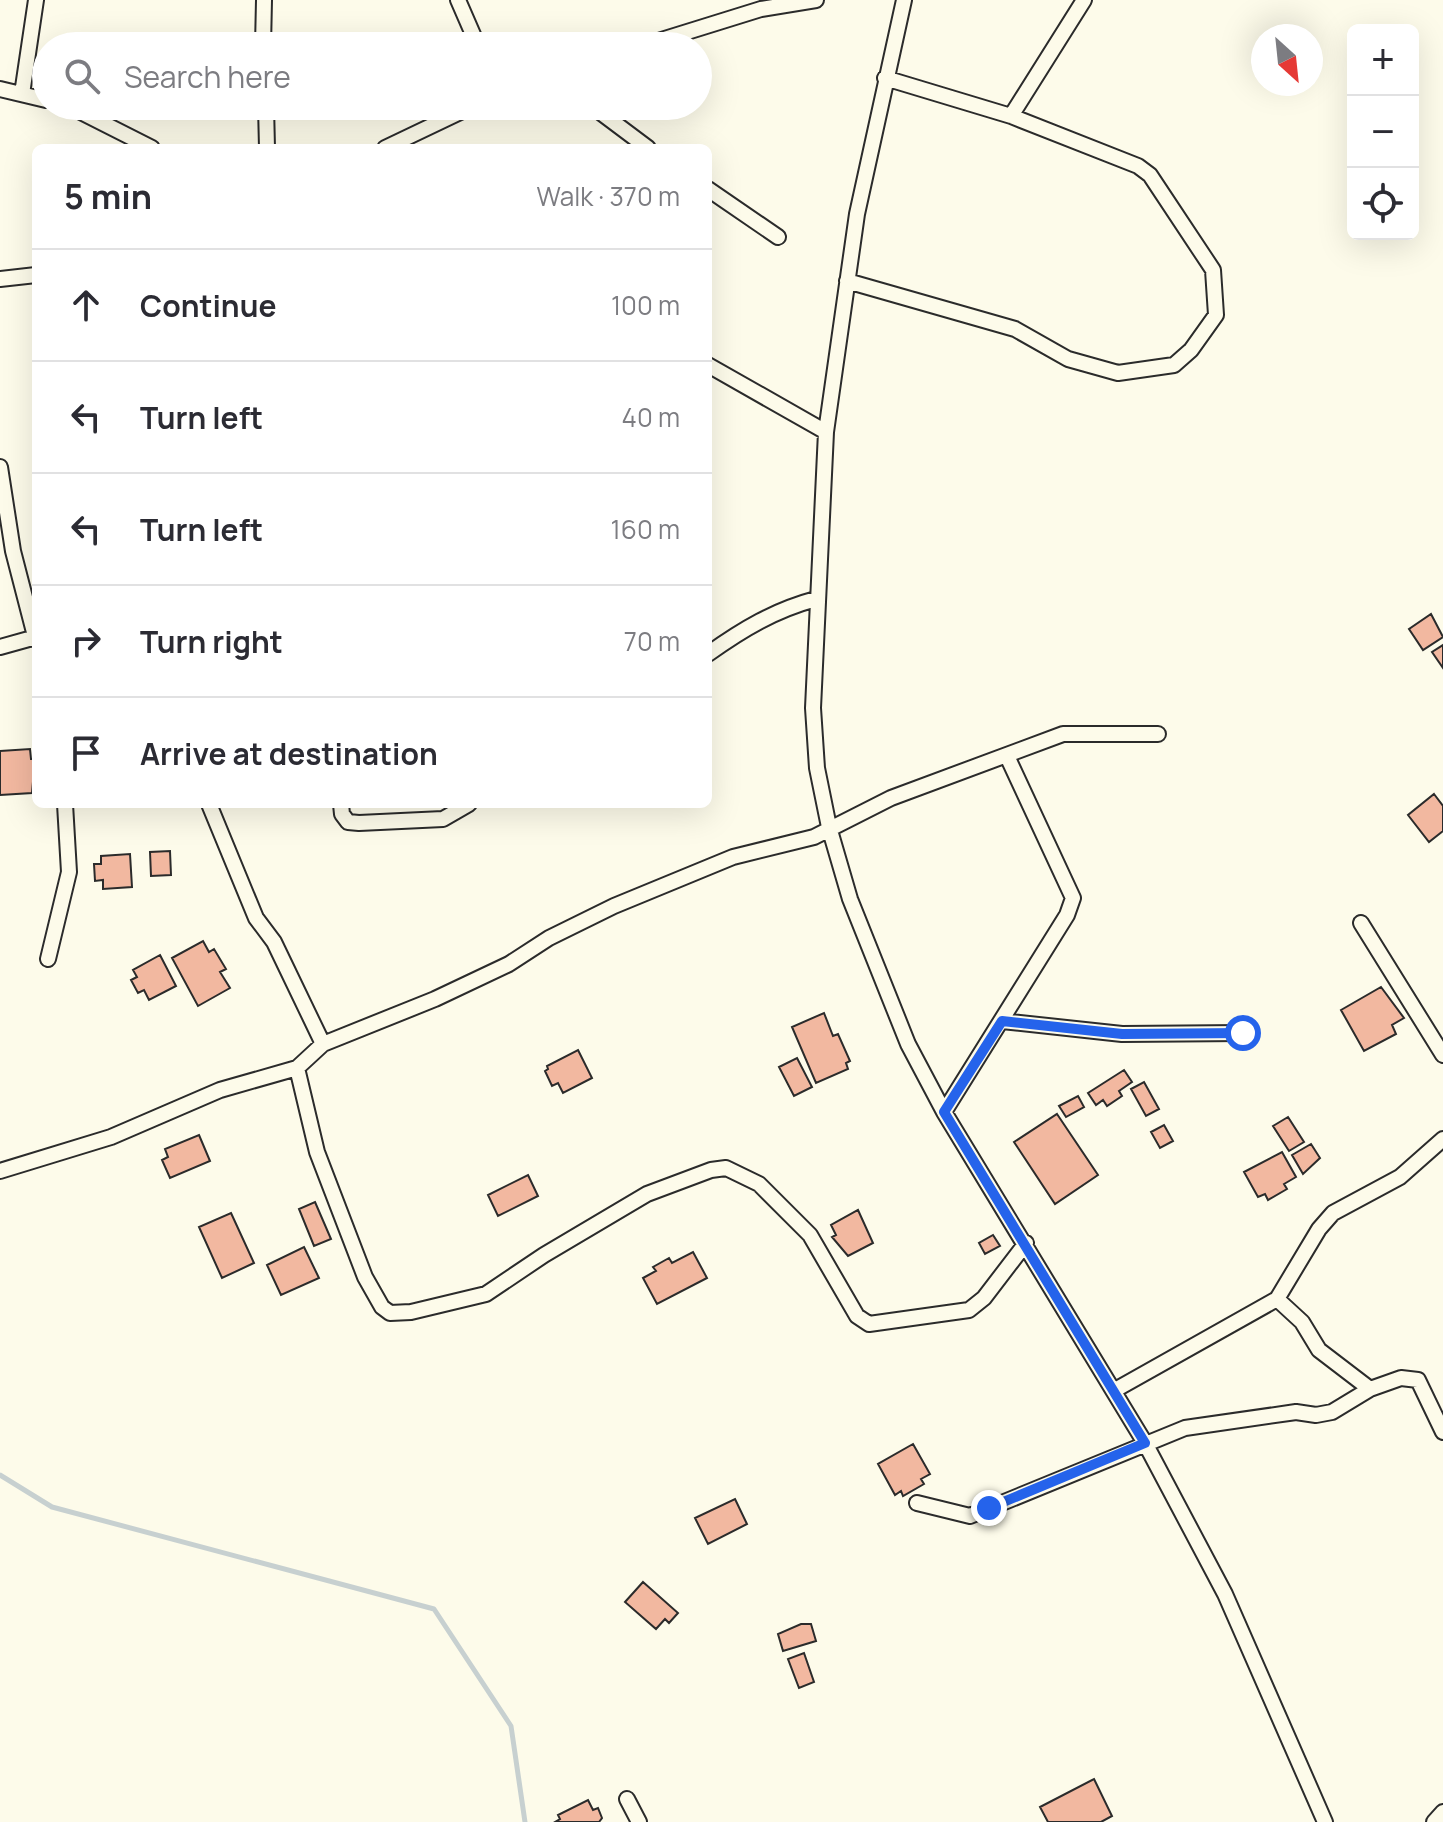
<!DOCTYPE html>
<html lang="en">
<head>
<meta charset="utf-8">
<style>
  body { margin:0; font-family:Manrope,sans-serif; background:#f7f7f7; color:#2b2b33 }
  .controls { position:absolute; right:24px; top:24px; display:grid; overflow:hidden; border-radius:12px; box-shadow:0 8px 32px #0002 }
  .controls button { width:72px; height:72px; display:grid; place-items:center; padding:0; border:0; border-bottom:2px solid #e1e1e2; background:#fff; color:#2b2b33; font:40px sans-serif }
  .compass { position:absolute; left:1251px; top:24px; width:72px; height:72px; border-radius:50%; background:#fff; box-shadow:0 8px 32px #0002; rotate:153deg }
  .stop { position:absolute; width:24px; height:24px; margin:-18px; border:6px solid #2563eb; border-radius:50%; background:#fff }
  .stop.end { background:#2563eb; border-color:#fff; box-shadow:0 2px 8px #0008 }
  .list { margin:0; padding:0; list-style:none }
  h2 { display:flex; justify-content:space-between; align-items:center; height:104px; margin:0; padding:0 32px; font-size:34px }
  h2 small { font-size:26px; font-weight:400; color:#7c7c81 }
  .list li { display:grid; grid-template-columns:52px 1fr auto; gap:24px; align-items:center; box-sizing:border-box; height:112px; padding:0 32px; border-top:2px solid #e1e1e2 }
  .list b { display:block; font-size:30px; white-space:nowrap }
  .list em { font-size:26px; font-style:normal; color:#7c7c81 }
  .icon { flex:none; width:44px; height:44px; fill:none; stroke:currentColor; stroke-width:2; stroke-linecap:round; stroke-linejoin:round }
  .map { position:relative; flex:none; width:1443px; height:1822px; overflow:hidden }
  .search { position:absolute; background:#fff; box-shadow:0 8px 32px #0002; left:32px; top:32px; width:680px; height:88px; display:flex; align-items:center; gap:20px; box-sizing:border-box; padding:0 28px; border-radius:44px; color:#7c7c81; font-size:30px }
  .panel { position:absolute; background:#fff; box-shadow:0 8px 32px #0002; left:32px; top:144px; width:680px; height:664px; border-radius:12px }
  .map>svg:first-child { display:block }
</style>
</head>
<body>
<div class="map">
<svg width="1443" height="1822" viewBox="0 0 1443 1822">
  <rect width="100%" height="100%" fill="#fdfbea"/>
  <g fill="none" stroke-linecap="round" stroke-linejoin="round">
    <!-- stream -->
    <path stroke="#c7d0d0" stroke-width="5" d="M0 1475 52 1507 434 1609 511 1726 525 1822"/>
  </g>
  <!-- building -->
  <path fill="#f2b8a0" stroke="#2b2b2b" stroke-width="2" d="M1431 614 1443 637 1423 650 1409 629Z
    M1443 645V668L1432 652Z
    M30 749 31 759H35L32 793 0 795V751Z
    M1434 794 1443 806V831L1429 842 1408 815Z
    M170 851 171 875 151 876 150 852Z
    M130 854 132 887 103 889V880L95 881 94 864H101V856Z
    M203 941 209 952 214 949 226 969 220 972 230 988 198 1006 172 958Z
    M160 955 176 986 149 1000 144 990 138 993 131 980 137 977 133 970Z
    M1381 987 1404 1018 1392 1025 1396 1034 1364 1051 1341 1010Z
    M824 1013 833 1036 838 1034 850 1061 846 1063 848 1069 816 1083 792 1027Z
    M578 1050 592 1078 563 1093 558 1083 552 1086 545 1071 548 1069 547 1066Z
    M797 1058 812 1087 794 1096 779 1067Z
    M1124 1070 1132 1082 1119 1091 1122 1096 1107 1106 1103 1100 1096 1105 1088 1093Z
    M1144 1082 1159 1109 1146 1116 1131 1089Z
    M1078 1096 1084 1107 1066 1117 1059 1106Z
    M1057 1114 1098 1175 1055 1204 1014 1142Z
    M1288 1117 1304 1142 1289 1151 1273 1126Z
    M1164 1125 1173 1141 1160 1148 1151 1132Z
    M199 1135 210 1161 170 1178 162 1160 168 1157 165 1149Z
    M1311 1144 1320 1158 1303 1174 1292 1155Z
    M1282 1152 1296 1177 1284 1184 1287 1189 1268 1200 1265 1194 1258 1197 1244 1172Z
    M528 1175 538 1196 498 1216 488 1195Z
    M315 1202 331 1239 314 1246 299 1209Z
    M858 1210 873 1243 848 1256 832 1237 836 1235 831 1225Z
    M231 1213 254 1263 222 1278 199 1227Z
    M993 1235 1000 1246 985 1254 979 1243Z
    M304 1247 319 1278 281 1295 267 1265Z
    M693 1252 707 1278 657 1304 643 1278 656 1271 653 1267 669 1258 672 1263Z
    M913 1444 930 1474 921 1479 924 1484 903 1496 901 1491 895 1495 878 1464Z
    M735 1499 747 1524 708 1544 695 1518Z
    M643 1582 678 1613 669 1623 665 1619 656 1629 625 1602Z
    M801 1624H811L816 1641 783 1651 778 1634Z
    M804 1653 814 1682 799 1688 788 1659Z
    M1094 1779 1112 1816 1101 1822H1048L1040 1807Z
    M588 1800 593 1810 598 1808 602 1818 599 1822H555L560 1819 558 1815Z"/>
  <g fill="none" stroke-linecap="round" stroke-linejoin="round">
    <!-- street casing -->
    <g stroke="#2b2b2b" stroke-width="18">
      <path id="street" d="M458 0 478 46
        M904 0 857 214 826 432 813 708 817 768 829 827 850 899 908 1044 944 1112 1145 1443 1225 1594 1325 1822
        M263 46 264 0
        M642 46 761 9 816 0
        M0 89 46 100
        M22 94 36 0
        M69 106 152 148
        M266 106 267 148
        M592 106 648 148
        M1011 116 1084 0
        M385 148 473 106
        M708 189 778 237
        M0 279 36 275
        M847 281 1015 329 1068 359 1118 373 1174 365 1191 350 1216 315 1213 270 1150 175 1138 166 1011 116 885 78
        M708 365 826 432
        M0 467 13 551 36 640
        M0 647 36 637
        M708 654C743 629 775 610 816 599
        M209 804 256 918 274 942 323 1044
        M341 804 342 814 348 822 359 823 443 819 469 804
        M1361 923 1443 1055
        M48 959 69 872 65 804
        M1002 1021 1122 1034 1243 1033
        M297 1068 317 1152 365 1277 382 1307 390 1313 411 1312 486 1294 544 1255 647 1194 711 1170 726 1168 759 1184 810 1235 857 1316 869 1324 969 1310 984 1298 1026 1243
        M944 1112 1067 915 1073 898 1007 756
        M0 1171 111 1137 220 1090 297 1068 323 1044 435 999 509 964 549 938 614 906 733 857 814 837 891 798 1063 734H1158
        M1277 1299 1302 1322 1319 1350 1370 1389
        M1115 1390 1277 1299 1319 1229 1333 1213 1400 1177 1443 1139
        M917 1503 970 1516 1185 1428 1296 1412 1316 1415 1332 1412 1370 1389 1401 1378 1418 1380 1443 1432
        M627 1799 639 1822
        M1434 1822 1443 1812"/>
    </g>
    <!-- street -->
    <use href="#street" stroke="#fdfbea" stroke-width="14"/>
  </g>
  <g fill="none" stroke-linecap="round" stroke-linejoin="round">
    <!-- route -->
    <path stroke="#2563eb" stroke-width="10" d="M989 1508 1145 1443 944 1112 1002 1021 1122 1034 1243 1033"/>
  </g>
</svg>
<div class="controls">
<button>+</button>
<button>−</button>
<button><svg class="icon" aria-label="locate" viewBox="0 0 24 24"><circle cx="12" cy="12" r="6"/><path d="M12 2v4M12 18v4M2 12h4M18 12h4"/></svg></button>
</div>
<svg class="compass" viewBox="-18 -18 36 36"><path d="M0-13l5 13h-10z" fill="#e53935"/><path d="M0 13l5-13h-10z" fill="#7c7c81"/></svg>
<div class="stop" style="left:1243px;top:1033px"></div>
<div class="stop end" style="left:989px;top:1508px"></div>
<div class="search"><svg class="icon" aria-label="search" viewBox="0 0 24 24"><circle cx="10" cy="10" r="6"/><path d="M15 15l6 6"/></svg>Search here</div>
<section class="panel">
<h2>5 min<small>Walk · 370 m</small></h2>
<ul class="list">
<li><svg class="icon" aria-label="ahead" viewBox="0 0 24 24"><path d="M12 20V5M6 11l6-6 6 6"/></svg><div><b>Continue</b></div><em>100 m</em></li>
<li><svg class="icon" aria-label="left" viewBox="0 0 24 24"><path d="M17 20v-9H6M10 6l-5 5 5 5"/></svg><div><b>Turn left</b></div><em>40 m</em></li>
<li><svg class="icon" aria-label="left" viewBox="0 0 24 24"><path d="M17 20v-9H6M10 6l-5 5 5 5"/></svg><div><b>Turn left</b></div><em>160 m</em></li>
<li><svg class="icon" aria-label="right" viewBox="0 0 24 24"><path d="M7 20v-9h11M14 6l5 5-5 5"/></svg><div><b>Turn right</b></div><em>70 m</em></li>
<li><svg class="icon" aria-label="arrive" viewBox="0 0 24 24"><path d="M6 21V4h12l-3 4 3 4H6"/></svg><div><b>Arrive at destination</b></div></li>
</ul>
</section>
</div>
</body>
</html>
